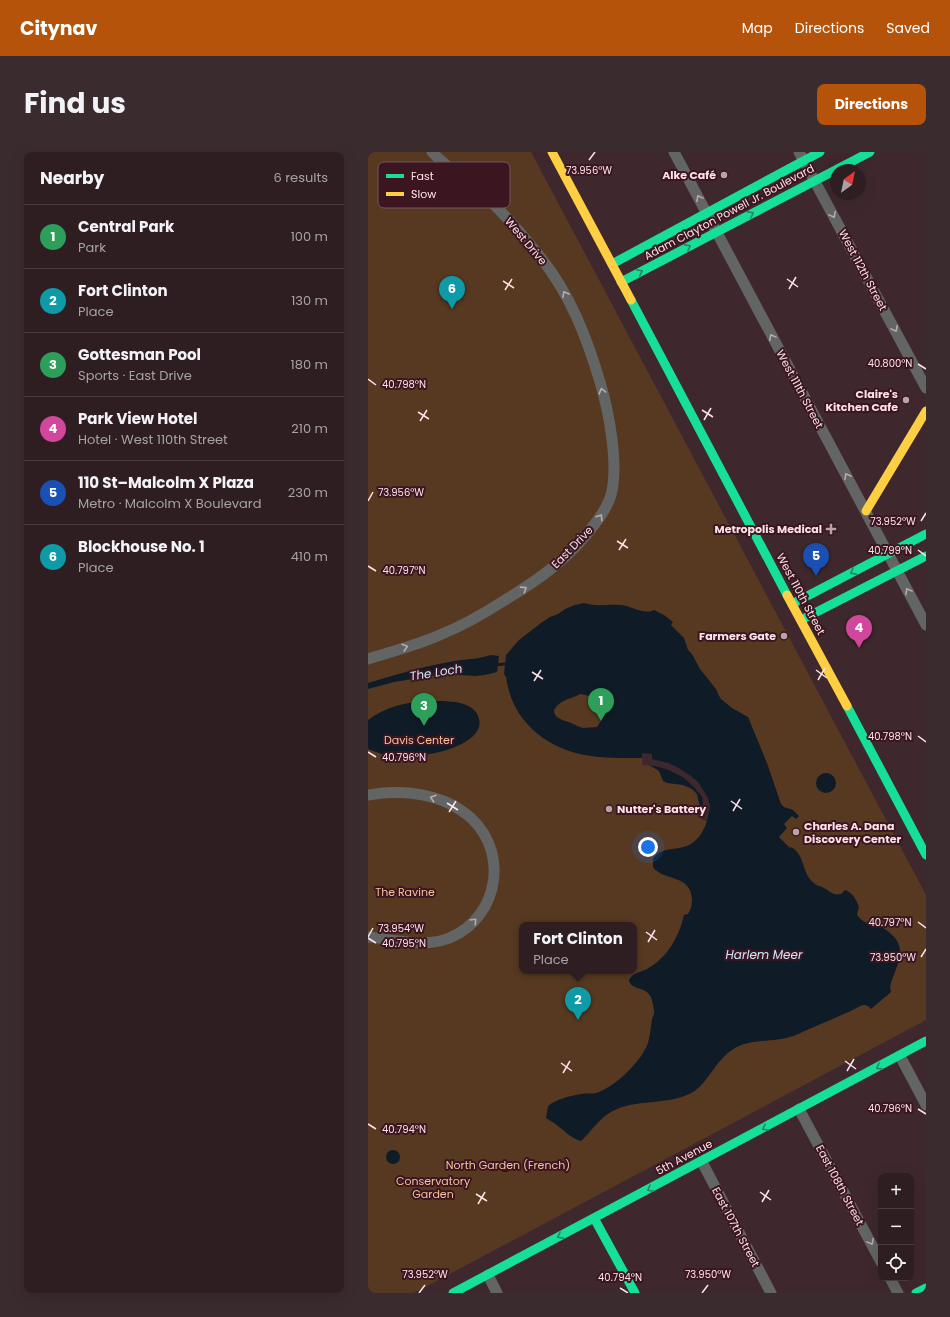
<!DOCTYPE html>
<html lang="en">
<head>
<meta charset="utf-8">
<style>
  body { margin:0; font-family:Poppins,sans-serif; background:#3a2b2f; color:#f1f3f6 }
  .controls { position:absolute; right:12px; bottom:12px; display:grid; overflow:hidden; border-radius:8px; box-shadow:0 4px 16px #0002 }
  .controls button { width:36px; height:36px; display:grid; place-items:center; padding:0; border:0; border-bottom:1px solid #493c40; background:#2e1e22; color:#f1f3f6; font:20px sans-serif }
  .compass { position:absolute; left:462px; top:12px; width:36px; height:36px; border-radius:50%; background:#2e1e22; box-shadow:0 4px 16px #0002; rotate:33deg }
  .you { position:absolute; left:280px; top:695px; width:14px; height:14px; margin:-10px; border:3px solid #fff; border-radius:50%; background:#1a73e8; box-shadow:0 0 0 6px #1a73e833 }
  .badge { display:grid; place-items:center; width:26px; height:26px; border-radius:50%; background:#b45309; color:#fff; font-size:13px; font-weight:700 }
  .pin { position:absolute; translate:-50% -33px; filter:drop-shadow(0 1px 2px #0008) }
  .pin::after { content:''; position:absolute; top:21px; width:14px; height:12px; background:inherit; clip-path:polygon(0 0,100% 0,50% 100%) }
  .popup { position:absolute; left:151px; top:770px; width:118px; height:52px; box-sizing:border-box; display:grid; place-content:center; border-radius:8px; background:#2e1e22; filter:drop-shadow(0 1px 3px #0005); font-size:13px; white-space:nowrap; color:#a7a2a5 }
  .popup b { font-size:15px; color:#f1f3f6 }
  .popup::after { content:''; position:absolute; left:50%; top:100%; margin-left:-8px; border:8px solid transparent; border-top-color:#2e1e22 }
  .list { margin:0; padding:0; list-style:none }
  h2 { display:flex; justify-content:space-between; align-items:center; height:52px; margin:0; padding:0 16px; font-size:17px }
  h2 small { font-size:13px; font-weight:400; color:#a7a2a5 }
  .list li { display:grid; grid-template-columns:26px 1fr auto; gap:12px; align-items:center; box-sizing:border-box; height:64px; padding:0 16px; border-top:1px solid #493c40 }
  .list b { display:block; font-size:15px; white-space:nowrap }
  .list p { margin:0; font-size:13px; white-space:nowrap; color:#a7a2a5 }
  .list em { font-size:13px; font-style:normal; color:#a7a2a5 }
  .icon { flex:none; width:22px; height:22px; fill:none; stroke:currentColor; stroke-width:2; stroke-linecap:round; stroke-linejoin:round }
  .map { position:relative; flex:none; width:558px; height:1141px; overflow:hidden; border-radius:8px }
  header { display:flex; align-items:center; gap:24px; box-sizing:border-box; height:56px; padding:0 20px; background:#b45309; color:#fff }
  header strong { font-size:19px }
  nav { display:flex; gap:22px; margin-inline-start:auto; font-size:14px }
  .intro { display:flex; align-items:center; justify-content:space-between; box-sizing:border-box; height:96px; padding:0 24px }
  h1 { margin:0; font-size:28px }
  .button { padding:10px 18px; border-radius:8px; background:#b45309; color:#fff; font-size:14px; font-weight:700 }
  main { display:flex; gap:24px; padding:0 24px }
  aside { flex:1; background:#2e1e22; border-radius:8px; box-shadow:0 4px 16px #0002 }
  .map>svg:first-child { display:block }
</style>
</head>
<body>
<header>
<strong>Citynav</strong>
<nav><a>Map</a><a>Directions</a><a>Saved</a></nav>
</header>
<div class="intro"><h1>Find us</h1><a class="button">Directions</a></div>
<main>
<aside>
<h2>Nearby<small>6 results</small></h2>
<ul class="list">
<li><span class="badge" style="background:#2e9e5b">1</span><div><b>Central Park</b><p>Park</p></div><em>100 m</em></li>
<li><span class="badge" style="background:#0f9aa8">2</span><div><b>Fort Clinton</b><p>Place</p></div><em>130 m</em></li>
<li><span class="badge" style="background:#2e9e5b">3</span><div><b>Gottesman Pool</b><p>Sports · East Drive</p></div><em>180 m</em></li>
<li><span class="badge" style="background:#d1479c">4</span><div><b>Park View Hotel</b><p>Hotel · West 110th Street</p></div><em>210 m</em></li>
<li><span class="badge" style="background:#1a4fb4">5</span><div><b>110 St–Malcolm X Plaza</b><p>Metro · Malcolm X Boulevard</p></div><em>230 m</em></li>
<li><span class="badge" style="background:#0f9aa8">6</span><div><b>Blockhouse No. 1</b><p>Place</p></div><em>410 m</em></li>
</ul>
</aside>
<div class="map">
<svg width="558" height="1141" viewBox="0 0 558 1141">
  <rect width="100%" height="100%" fill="#3e282e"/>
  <!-- green -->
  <path fill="#573921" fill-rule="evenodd" d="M0 0H163L558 743V868L46 1141H0ZM154 773H266V819H154Z"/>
  <!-- water -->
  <path fill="#0f1c28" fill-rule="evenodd" d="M216 451C230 455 239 452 253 453 264 454 275 463 286 458L296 463 305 470 303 473 316 486 320 498 324 502 332 517 348 537 350 542 353 547 364 556 380 565 399 611 413 652 416 655 425 658 431 664 428 667 424 664 416 672 419 676 411 685 422 696 423 695C438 703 433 722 447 732 449 734 453 734 456 736 462 739 465 744 473 742L477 738C485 741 488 747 491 755L489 763C495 771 501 772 510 774 515 775 520 779 523 782 542 798 526 817 522 835L523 840 503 857 500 854C497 853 498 853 495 853 489 855 484 859 478 861 461 869 445 875 428 883 405 892 383 885 364 898 348 908 339 932 325 940 303 953 273 947 249 957 233 963 225 978 213 989 203 987 194 976 186 971 183 969 181 968 178 966L180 954C188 947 202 944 213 942 218 941 223 942 228 941 247 935 273 910 280 891 282 883 283 875 284 867 285 863 287 862 286 858 285 852 284 845 280 841 274 835 262 837 261 828 264 821 273 820 279 817 299 806 311 785 316 763L320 762C323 757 324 753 324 747 323 722 294 729 285 715V707C298 687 325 710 339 669L333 667C335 660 330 650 329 642L324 637 315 633 299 631 295 629 291 619 281 613H274V606C231 606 196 607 163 576 148 561 141 545 138 525L136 522 138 503 151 488 173 471 182 465 190 462 197 457 207 453ZM212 542C237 546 245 552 229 575 224 575 220 576 215 576 211 575 208 573 203 571 196 568 186 567 186 558 194 546 202 548 212 542Z
    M123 503 131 504 129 520 117 523 107 524 75 522 26 530 0 537V531C29 522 57 514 87 509 99 507 111 507 123 503Z
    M60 549C75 549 107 547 111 567 113 574 109 581 104 585 86 601 46 606 24 604 15 603 8 600 0 597V568C17 555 38 550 60 549Z
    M448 631a10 10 0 1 1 20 0a10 10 0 1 1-20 0Z
    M18 1005a7 7 0 1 1 14 0a7 7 0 1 1-14 0Z
    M142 1009 147 1010 148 1014 139 1020H135L132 1017 133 1015Z"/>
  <!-- pier -->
  <path fill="#3e282e" d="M274 601 284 602V607L300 611 309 615 323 624 330 630 340 646 342 655 339 669 333 667 335 652 334 645 326 635 316 626 301 618 287 614 274 613Z"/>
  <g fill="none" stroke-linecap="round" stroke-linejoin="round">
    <!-- stream -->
    <path stroke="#0f1c28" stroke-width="3" d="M126 513 136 512"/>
    <!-- street -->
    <path stroke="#636464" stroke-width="11" d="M306 0 558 473
      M431 0 558 236
      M0 507C25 499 50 493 74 482 96 473 117 461 137 448 170 428 202 406 226 373 233 364 240 354 243 343 251 313 241 260 232 230 219 186 202 142 173 106 154 82 134 58 110 38 95 25 78 15 64 0
      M0 643C35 637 75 641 103 666 145 705 127 775 72 789 50 794 22 787 0 785
      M532 904 558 953
      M431 957 513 1110
      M334 1010 403 1141
      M120 1123 129 1141
      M522 1126 530 1141"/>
    <!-- fast -->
    <path stroke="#16e098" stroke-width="9" d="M244 112 452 0
      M253 130 502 0
      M263 148 419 443
      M424 452 558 382
      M433 468 558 404
      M479 554 558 703
      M226 1066 267 1141
      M85 1141 558 889
      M548 1141 558 1136"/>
    <!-- slow -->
    <path stroke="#ffcf43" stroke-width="9" d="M184 0 263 148
      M498 359 558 259
      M419 443 479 554"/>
  </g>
  <!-- one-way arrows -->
  <defs><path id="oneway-chevron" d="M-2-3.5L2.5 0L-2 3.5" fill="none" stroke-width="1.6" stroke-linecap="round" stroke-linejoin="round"/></defs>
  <g stroke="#b8aaad">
    <use href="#oneway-chevron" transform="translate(331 46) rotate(-118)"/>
    <use href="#oneway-chevron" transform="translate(465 63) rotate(62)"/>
    <use href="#oneway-chevron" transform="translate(197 142) rotate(-119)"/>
    <use href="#oneway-chevron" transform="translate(527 177) rotate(62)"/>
    <use href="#oneway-chevron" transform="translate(404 185) rotate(-118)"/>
    <use href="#oneway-chevron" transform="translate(234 239) rotate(-105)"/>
    <use href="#oneway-chevron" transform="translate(479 324) rotate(-118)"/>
    <use href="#oneway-chevron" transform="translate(232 365) rotate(-57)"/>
    <use href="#oneway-chevron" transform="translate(156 437) rotate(-33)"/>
    <use href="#oneway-chevron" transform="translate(540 439) rotate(-118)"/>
    <use href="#oneway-chevron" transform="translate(37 495) rotate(-17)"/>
    <use href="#oneway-chevron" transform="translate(65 646) rotate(-162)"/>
    <use href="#oneway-chevron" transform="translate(106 769) rotate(-46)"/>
    <use href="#oneway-chevron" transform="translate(503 1090) rotate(62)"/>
  </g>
  <g stroke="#278562">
    <use href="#oneway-chevron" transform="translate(383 62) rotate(-28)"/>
    <use href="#oneway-chevron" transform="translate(320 95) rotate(-28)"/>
    <use href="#oneway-chevron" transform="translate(272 120) rotate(-26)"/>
    <use href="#oneway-chevron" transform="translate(485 420) rotate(152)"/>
    <use href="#oneway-chevron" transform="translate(511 915) rotate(152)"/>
    <use href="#oneway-chevron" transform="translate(397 976) rotate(152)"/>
    <use href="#oneway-chevron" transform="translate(282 1037) rotate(152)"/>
    <use href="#oneway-chevron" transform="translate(192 1084) rotate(152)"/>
  </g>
  <!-- ticks -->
  <path fill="none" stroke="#fde3e8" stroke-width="1.5" d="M221 8 227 0M419 127 430 135M135 129 146 136M421 137 428 125M137 138 144 127M550 212 558 217M0 227 8 233M334 258 345 265M50 260 61 267M336 268 343 256M52 269 59 258M0 349 5 340M553 369 558 361M249 389 260 396M251 398 258 387M550 398 558 404M0 414 8 419M448 518 459 526M164 520 175 527M450 528 457 516M166 529 173 518M550 584 558 590M0 600 8 605M363 649 374 657M79 651 90 658M365 659 372 647M81 660 88 649M550 770 558 776M278 780 289 788M0 785 5 776M0 786 8 791M280 790 287 778M553 805 558 797M477 909 488 917M193 911 204 919M479 919 486 907M195 921 202 909M550 957 558 962M0 972 8 977M392 1040 403 1048M108 1042 119 1049M394 1050 401 1038M110 1052 117 1040M252 1136 260 1141M51 1141 57 1133M334 1141 340 1133"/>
  <!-- markers -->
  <g fill="#baa2a7" stroke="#3b1621" stroke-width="1.5">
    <circle cx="356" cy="23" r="4"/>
    <circle cx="538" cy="248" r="4"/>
    <path d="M461 371h4v4h4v4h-4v4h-4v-4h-4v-4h4z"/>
    <circle cx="416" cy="484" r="4"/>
    <circle cx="241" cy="657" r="4"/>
    <circle cx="428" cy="680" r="4"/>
  </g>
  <g text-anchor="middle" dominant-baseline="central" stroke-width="4" stroke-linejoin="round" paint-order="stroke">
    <!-- poi labels -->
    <g font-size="11" font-weight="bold" fill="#fde3e8" stroke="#3b1621" text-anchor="end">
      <text x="348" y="23">Alke Café</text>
      <text x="530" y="242">Claire's<tspan x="530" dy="13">Kitchen Cafe</tspan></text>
      <text x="454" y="377">Metropolis Medical</text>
      <text x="408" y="484">Farmers Gate</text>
      <text x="249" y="657" text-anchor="start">Nutter's Battery</text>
      <text x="436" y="674" text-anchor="start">Charles A. Dana<tspan x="436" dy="13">Discovery Center</tspan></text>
    </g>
    <!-- street labels -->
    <g font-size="11" fill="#fde3e8" stroke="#3b1621">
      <text transform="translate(361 60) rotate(-28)">Adam Clayton Powell Jr. Boulevard</text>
      <text transform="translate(158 89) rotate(50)">West Drive</text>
      <text transform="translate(495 118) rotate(62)">West 112th Street</text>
      <text transform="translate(432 237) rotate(62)">West 111th Street</text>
      <text transform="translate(204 395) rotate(-46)">East Drive</text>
      <text transform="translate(433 442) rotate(62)">West 110th Street</text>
      <text transform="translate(316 1005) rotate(-28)">5th Avenue</text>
      <text transform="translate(472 1033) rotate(62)">East 108th Street</text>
      <text transform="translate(368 1075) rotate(62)">East 107th Street</text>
    </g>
    <!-- park labels -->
    <g font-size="11" fill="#f3c297" stroke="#3b1621">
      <text x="51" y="588">Davis Center</text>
      <text x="37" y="740">The Ravine</text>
      <text x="140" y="1013">North Garden (French)</text>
      <text x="65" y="1029">Conservatory<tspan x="65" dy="13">Garden</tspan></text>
    </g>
    <!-- water labels -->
    <g font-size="12" font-style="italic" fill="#cde7fc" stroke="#3b1621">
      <text transform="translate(68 520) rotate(-9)">The Loch</text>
      <text x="396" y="802">Harlem Meer</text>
    </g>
  </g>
  <!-- legend -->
  <rect x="10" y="10" width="132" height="46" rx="6" fill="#3b1621" stroke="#75545d" stroke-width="1"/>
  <rect x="18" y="22" width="18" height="4" fill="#16e098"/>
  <rect x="18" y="40" width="18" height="4" fill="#ffcf43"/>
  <g font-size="11" fill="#fde3e8">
    <text x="43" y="28">Fast</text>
    <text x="43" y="46">Slow</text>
  </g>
  <g font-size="10" text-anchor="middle" fill="#fde3e8" stroke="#3b1621" stroke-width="4" stroke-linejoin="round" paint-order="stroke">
    <text x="221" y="22">73.956°W</text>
    <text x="522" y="215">40.800°N</text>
    <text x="36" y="236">40.798°N</text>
    <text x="33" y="344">73.956°W</text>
    <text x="525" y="373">73.952°W</text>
    <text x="522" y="402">40.799°N</text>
    <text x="36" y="422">40.797°N</text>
    <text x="522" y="588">40.798°N</text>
    <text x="36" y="609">40.796°N</text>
    <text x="522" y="774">40.797°N</text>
    <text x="33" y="780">73.954°W</text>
    <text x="36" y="795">40.795°N</text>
    <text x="525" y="809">73.950°W</text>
    <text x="522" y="960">40.796°N</text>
    <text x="36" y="981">40.794°N</text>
    <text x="57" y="1126">73.952°W</text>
    <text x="340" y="1126">73.950°W</text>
    <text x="252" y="1129">40.794°N</text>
  </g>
</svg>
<div class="controls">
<button>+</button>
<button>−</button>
<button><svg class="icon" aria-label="locate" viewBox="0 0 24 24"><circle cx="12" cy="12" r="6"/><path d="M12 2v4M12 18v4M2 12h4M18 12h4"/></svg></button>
</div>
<svg class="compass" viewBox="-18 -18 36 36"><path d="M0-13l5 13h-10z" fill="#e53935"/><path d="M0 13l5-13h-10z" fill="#a7a2a5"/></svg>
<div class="you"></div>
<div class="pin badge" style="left:233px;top:569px;background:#2e9e5b">1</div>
<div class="pin badge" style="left:210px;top:868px;background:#0f9aa8">2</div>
<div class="popup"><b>Fort Clinton</b>Place</div>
<div class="pin badge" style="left:56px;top:574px;background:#2e9e5b">3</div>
<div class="pin badge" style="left:491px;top:496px;background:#d1479c">4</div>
<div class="pin badge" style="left:448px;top:424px;background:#1a4fb4">5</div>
<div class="pin badge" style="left:84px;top:157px;background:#0f9aa8">6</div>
</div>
</main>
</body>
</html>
